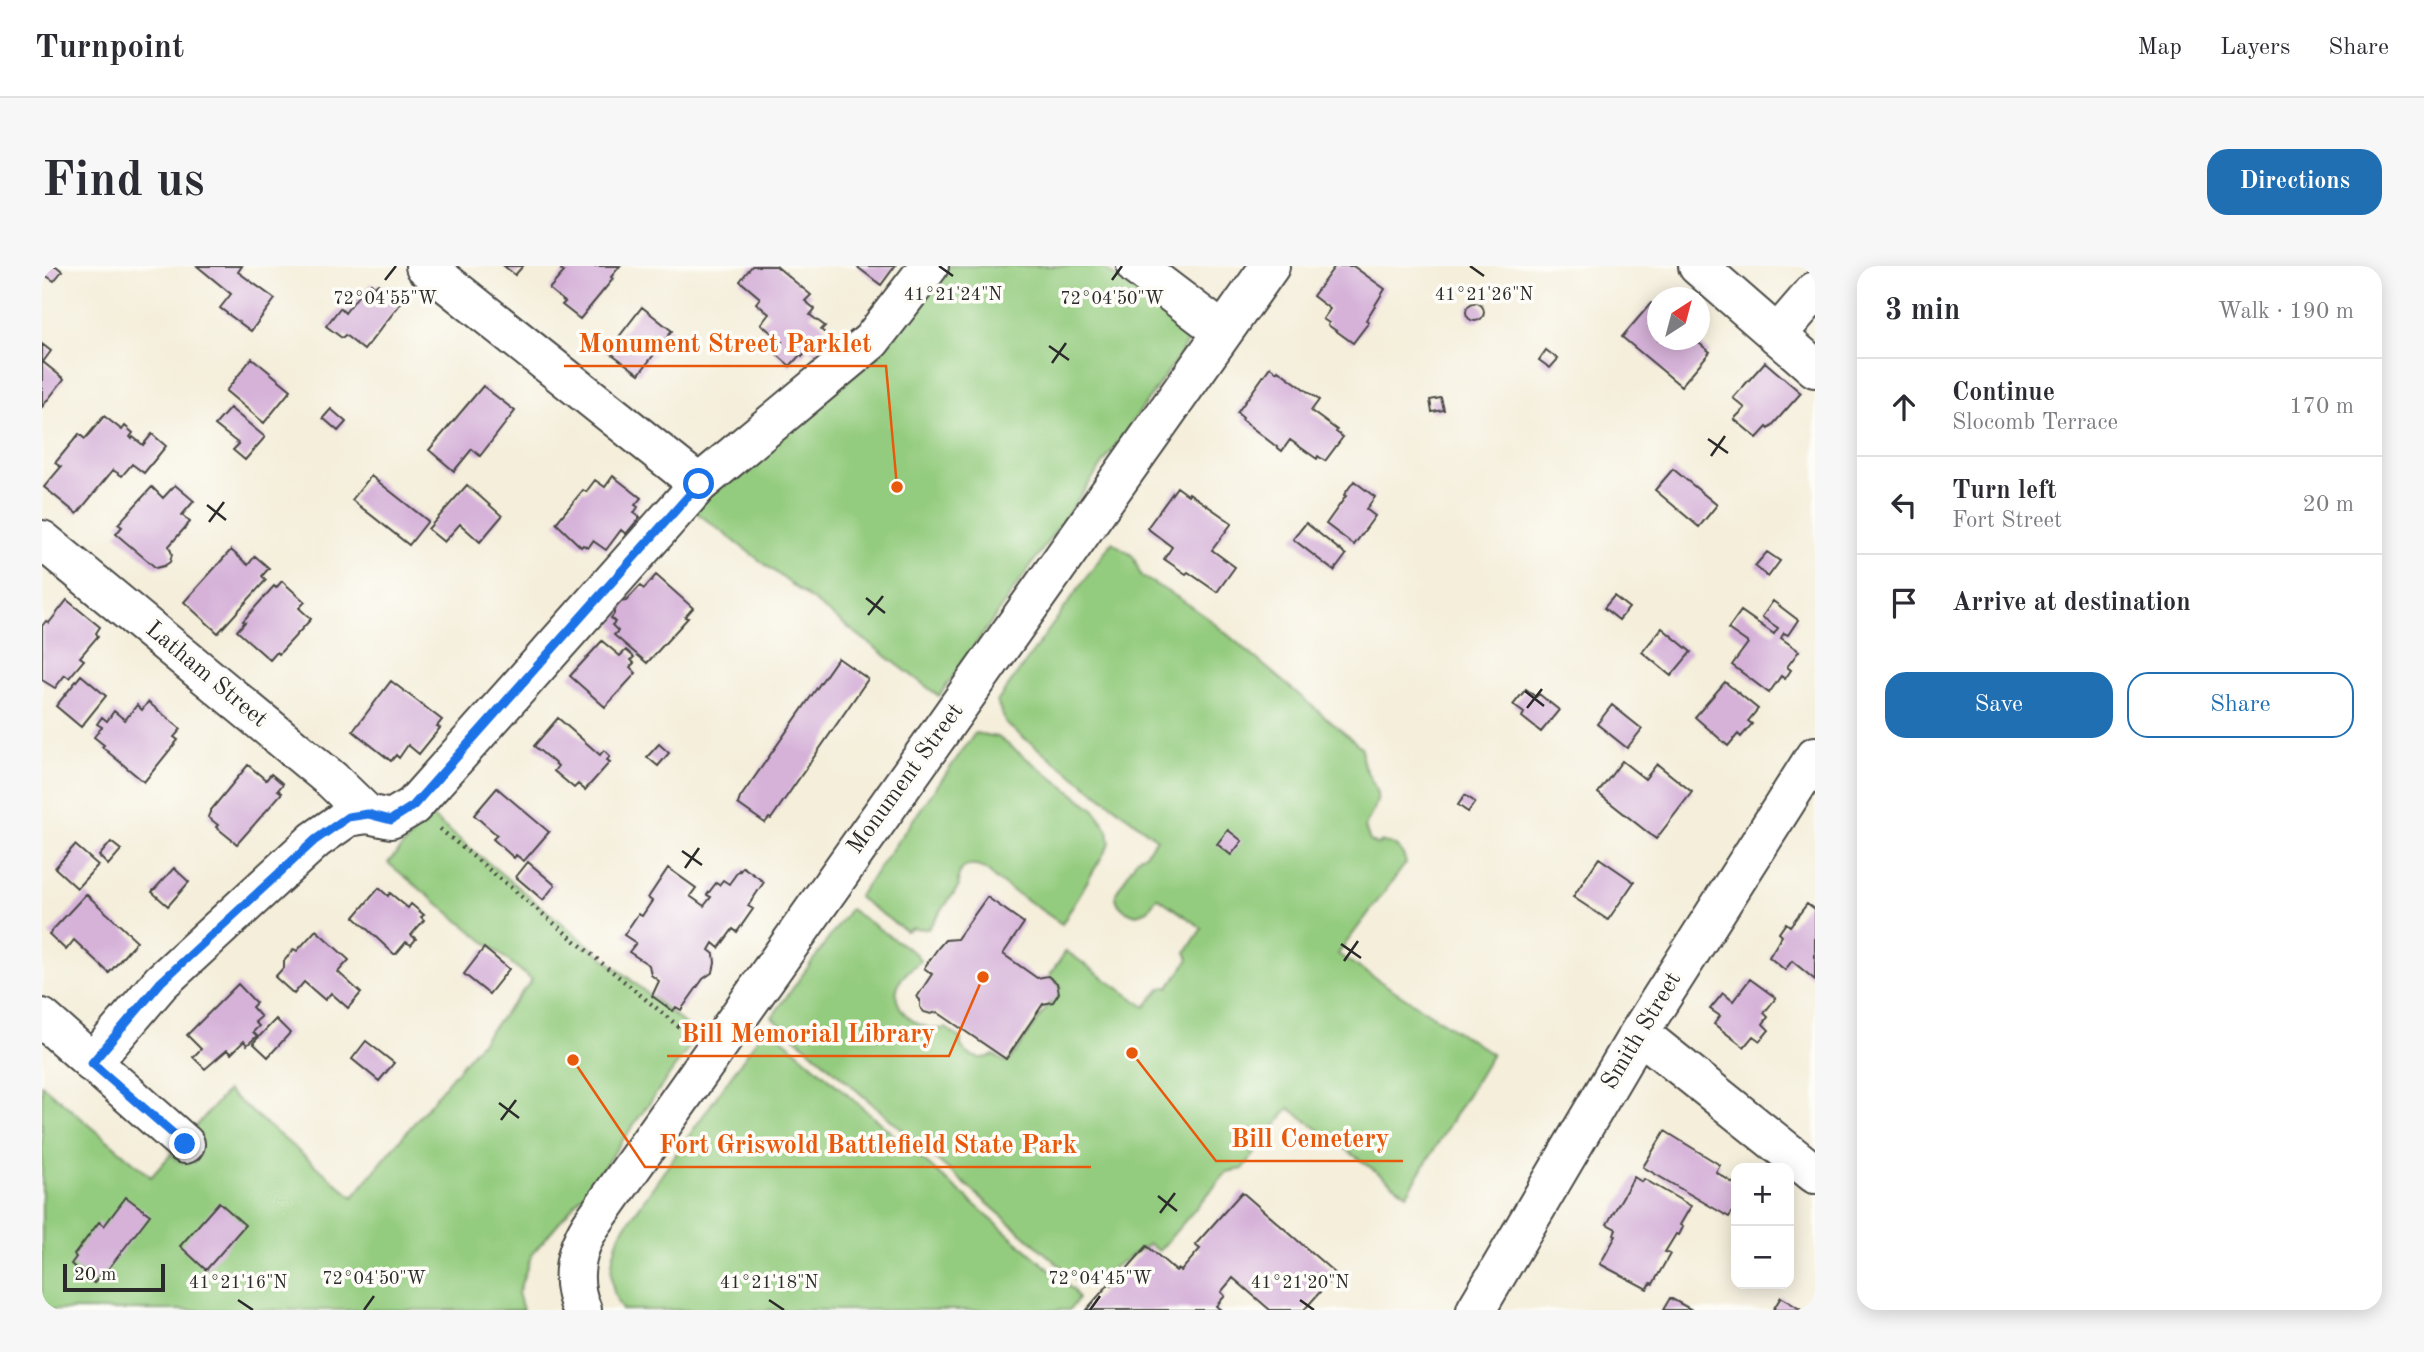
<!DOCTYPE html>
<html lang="en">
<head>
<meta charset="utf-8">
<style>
  body { margin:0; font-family:"Old Standard TT",serif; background:#f7f7f7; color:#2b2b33 }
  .controls { position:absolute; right:21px; bottom:21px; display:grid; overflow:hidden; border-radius:14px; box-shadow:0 4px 18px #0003 }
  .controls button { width:63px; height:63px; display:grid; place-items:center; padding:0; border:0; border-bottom:2px solid #e1e1e2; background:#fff; color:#2b2b33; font:35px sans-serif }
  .compass { position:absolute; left:1605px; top:21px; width:63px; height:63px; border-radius:50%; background:#fff; box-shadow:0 4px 18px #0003; rotate:36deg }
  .scale { position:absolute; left:21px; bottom:18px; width:102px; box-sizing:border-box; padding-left:7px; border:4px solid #2b2b2b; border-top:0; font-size:19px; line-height:24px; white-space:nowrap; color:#2b2b2b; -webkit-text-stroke:5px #fdfcf7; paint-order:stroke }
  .stop { position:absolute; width:21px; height:21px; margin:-16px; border:5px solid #1a73e8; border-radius:50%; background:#fff }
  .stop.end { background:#1a73e8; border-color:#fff; box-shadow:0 2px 7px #0008 }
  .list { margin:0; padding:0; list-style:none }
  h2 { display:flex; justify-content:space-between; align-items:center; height:91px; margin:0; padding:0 28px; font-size:30px }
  h2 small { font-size:23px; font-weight:400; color:#7c7c81 }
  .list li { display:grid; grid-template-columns:46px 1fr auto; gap:21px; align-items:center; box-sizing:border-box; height:98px; padding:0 28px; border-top:2px solid #e1e1e2 }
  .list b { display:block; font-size:26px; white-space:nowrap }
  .list p { margin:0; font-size:23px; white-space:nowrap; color:#7c7c81 }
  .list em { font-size:23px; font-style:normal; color:#7c7c81 }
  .actions { display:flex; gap:14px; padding:21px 28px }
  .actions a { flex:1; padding:16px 0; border:2px solid #1f6fb2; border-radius:21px; text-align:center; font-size:24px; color:#1f6fb2 }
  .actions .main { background:#1f6fb2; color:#fff }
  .icon { flex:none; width:38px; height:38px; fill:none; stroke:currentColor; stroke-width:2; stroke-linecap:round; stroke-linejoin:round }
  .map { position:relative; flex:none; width:1773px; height:1044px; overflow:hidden; border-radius:21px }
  header { display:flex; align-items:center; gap:42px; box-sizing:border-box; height:98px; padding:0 35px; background:#fff; border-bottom:2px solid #e1e1e2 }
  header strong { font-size:33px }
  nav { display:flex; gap:38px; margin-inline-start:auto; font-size:24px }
  .intro { display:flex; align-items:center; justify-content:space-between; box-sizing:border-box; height:168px; padding:0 42px }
  h1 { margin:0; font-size:49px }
  .button { padding:18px 32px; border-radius:21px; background:#1f6fb2; color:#fff; font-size:24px; font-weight:700 }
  main { display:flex; gap:42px; padding:0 42px }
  aside { flex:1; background:#fff; border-radius:21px; box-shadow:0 4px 18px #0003 }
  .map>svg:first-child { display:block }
</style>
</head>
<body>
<header>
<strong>Turnpoint</strong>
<nav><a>Map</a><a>Layers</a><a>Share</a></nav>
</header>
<div class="intro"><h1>Find us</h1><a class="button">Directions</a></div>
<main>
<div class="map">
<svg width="1773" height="1044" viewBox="0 0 1773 1044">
  <rect width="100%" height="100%" fill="#fdfcf7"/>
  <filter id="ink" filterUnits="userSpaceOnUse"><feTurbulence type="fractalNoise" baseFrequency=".0143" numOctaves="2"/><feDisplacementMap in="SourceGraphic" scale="14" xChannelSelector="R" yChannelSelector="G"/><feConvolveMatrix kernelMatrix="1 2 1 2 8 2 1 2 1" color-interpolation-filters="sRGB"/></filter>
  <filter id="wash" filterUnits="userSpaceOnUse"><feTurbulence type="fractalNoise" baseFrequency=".00686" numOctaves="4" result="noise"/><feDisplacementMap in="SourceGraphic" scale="28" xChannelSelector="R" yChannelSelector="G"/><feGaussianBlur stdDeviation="1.57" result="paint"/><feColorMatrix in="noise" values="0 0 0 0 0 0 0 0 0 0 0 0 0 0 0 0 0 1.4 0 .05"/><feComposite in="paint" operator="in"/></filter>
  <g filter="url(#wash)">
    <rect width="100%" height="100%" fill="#f4eeda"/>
    <!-- green -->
    <path fill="#94cc7f" stroke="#607c55" stroke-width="2" d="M905 0H1059L1145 64 1146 73 1139 87 897 430 646 240Z
      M1070 276 1091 290 1099 310 1140 334 1167 353 1320 482C1317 505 1338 518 1335 535 1333 543 1326 553 1323 561L1328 575 1336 579 1340 576C1354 577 1361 584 1364 597L1296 688 1450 788 1365 928 1247 842 1201 903 1185 906 1117 985 1107 978 1057 1011 1040 1019 730 751 808 643 874 688 879 695C872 700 863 707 858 715 843 742 879 768 904 762L919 773V780C928 793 939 795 952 789L963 796 967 795 1019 721 1006 712 1024 685 1103 741 1119 722 1127 721 1147 693 1144 686 1160 662 1115 631 1106 644 1095 649C1084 646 1073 640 1074 627L1096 591 1102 589 1115 573 964 458 955 436Z
      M933 467 956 471 1052 543 1066 564 1068 577 1020 658 952 612C940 594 911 595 917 620L886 663 870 662 864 665 816 631Z
      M388 549 656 769 548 920 490 988 476 1027 481 1044H0V819L109 911 185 825 311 931 490 714 346 597Z
      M725 759 1032 1025 1036 1033 1027 1044H580C564 1019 568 994 578 968Z"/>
    <g id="blocks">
      <!-- building -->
      <path fill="#d6b2d9" d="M3 0H14L20 5 12 15 0 7Z
        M155 0H200L196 6 233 33 209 65 178 42 189 28Z
        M462 0H481L473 9Z
        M522 0H578L569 11 571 13 538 53 520 39 523 36 507 23 522 6 519 4Z
        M710 0H734L769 29 763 35 773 43 768 49 783 60 779 64 787 70 773 88 767 83 760 91 758 89 748 100 732 86 740 76 719 58 727 48 714 37 718 32 698 15Z
        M814 0H853L839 19Z
        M1293 0H1311L1343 23 1324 54 1327 56 1311 77 1286 59 1287 57 1281 53 1288 43 1271 30Z
        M329 17 333 21 336 18 345 24 348 20 363 32 322 84 303 69 300 72 284 60 298 42 303 47 323 21 325 23Z
        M1424 46a9 9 0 1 1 18 0a9 9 0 1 1-18 0Z
        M1609 37 1616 42V74H1653L1668 86 1639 120 1580 71Z
        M600 41 630 65 597 108 566 85Z
        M0 78 9 85 1 96 22 113 0 141Z
        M1504 84 1516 93 1508 102 1497 94Z
        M210 92 249 124 222 157 184 125Z
        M1723 96 1759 127 1727 163 1725 161 1715 172 1692 153 1703 142 1691 132Z
        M1228 101 1235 106 1236 104 1277 134 1269 145 1295 164 1294 166 1301 171 1283 195 1276 190 1275 193 1248 174 1240 185 1200 154 1201 152 1195 147Z
        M441 120 473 145 438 190 430 183 412 205 387 184Z
        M1399 132 1402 144 1390 146 1388 134Z
        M188 142 223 171 203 194 191 184 197 178 173 159Z
        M289 143 304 156 296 165 281 152Z
        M62 150 80 164 83 160 91 167 88 171 90 173 91 171 101 179 110 168 124 180 102 207 90 198 80 210 71 204 35 248 2 221 19 201 13 197 37 168 43 173Z
        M1631 203 1675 239 1657 261 1613 224Z
        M329 210 386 255 367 279 310 234Z
        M571 210 599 232 593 239 596 241 592 247 598 251 584 268 579 264 564 284 551 275 546 282 541 279 539 281 514 257 541 224 544 226 553 214 563 221Z
        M1312 215 1333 231 1324 243 1333 250 1312 279 1284 258 1304 230 1302 229Z
        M133 219 152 235 140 249 148 256 127 280 130 288 128 296 122 300 114 302 74 268 80 261 76 258 110 221 121 232Z
        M425 219 460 250 438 276 418 258 402 276 386 263Z
        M1135 221 1146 229 1147 227 1190 257 1170 284 1193 301 1175 326 1146 306 1144 308 1122 293 1130 281 1105 262Z
        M1264 257 1304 289 1292 305 1251 273Z
        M189 284 206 299 213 290 227 302 220 310 224 314 176 367 142 336Z
        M1725 286 1738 295 1726 311 1713 300Z
        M614 309 651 342 643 351 646 352 605 397 572 369 576 365 570 359 573 356 569 352 572 348V342L578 336 584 335 598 320 602 323Z
        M240 315 263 336 257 342 269 353 237 388 235 386 228 394 195 365 203 356 201 355 232 320 234 322Z
        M1572 330 1587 342 1577 354 1562 342Z
        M25 334 58 361 54 367 56 370 38 391 42 394 27 412 23 409 13 422 0 414V360L4 355 7 357Z
        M1731 335 1756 354 1746 369 1742 367 1739 372 1757 385 1745 401 1749 404 1743 413 1739 410 1727 427 1690 399 1706 377 1686 363 1699 345 1732 368 1736 362 1720 351Z
        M1620 362 1649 386 1629 410 1600 386Z
        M560 375 578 390 584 384 592 391 589 394 592 397 588 401 594 407 563 441 528 410Z
        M796 392 826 413 729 553 727 552 723 557 696 538 698 532Z
        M39 409 64 430 39 461 14 440Z
        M349 415 400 454 395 460 398 462 377 488 366 479 357 492 354 489 349 495 311 465Z
        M1683 416 1716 443 1706 455 1710 458 1699 471 1696 468 1686 480 1653 451Z
        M1484 423 1494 431 1497 428 1517 444 1499 466 1480 451 1482 447 1471 439Z
        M106 436 139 463 132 471 136 474 102 516 60 481 62 479 52 471 60 461 55 458 60 451 65 455 72 445 83 454 95 439 100 444Z
        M1570 439 1600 463 1585 482 1555 458Z
        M516 452 558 489 562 484 568 490 565 494 568 496 543 524 536 518 532 522 512 505 516 500 492 480Z
        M617 478 627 487 616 500 605 491Z
        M1580 495 1603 513 1615 498 1650 526 1614 573 1556 527Z
        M206 499 224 514 229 508 241 518 236 524 240 527 195 578 174 561 176 559 166 551 169 544Z
        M455 522 507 566 482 595 474 589 472 592 451 573 455 569 432 549Z
        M1423 529 1433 536 1426 546 1416 539Z
        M1186 564 1200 575 1189 589 1175 578Z
        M69 576 79 584 66 599 57 590Z
        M33 579 56 599 35 622 13 602Z
        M1557 592 1592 616 1566 654 1531 631Z
        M486 596 513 619 501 634 474 611Z
        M701 601 722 616 706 640 711 643 695 666 691 663 677 682 671 677 667 684 672 688 673 697 671 706 661 713 639 744 634 741 631 745 610 730 617 715 609 709 607 699 587 686 594 677 582 669 596 648 600 650 610 635 606 632 626 602 654 622 648 630 662 640 669 631 665 629 674 617 677 619 681 614 687 618 697 604 698 605Z
        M132 602 147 616 126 640 110 626Z
        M337 622 346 630 348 627 366 642 369 638 382 649 379 651 382 654 369 669 374 673 369 679 364 676 354 688H352L312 651Z
        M44 628 95 675 67 707 32 674 24 684 7 668Z
        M945 631 982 657 961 688 995 712 1006 710 1015 717 1017 727 1011 736 1001 738 964 793 895 746 889 748 882 746 878 741V734L875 731 890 708 882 702 896 682 903 674 915 673Z
        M1765 638 1773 644V714L1750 695 1743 704 1727 691 1740 670 1737 667 1744 657 1748 660Z
        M274 664 307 694 296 706 319 727 306 742 289 727 283 734 262 716 252 728 233 711 242 701V695L252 683 255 685Z
        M442 682 467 703 447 728 422 708Z
        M1708 713 1734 732 1722 747 1726 751 1721 758 1727 764 1718 775 1711 770 1702 781 1672 758 1678 750 1668 743 1681 727 1691 735Z
        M196 718 214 737 210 741 219 751 213 756 217 760 211 766 215 770 205 779 202 775 189 788 185 784 163 803 151 791 159 783 145 769Z
        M234 753 248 767 226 791 211 777Z
        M324 775 352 797 337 815 310 793Z
        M1623 865 1678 899 1674 906 1694 919V940L1687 951 1601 901Z
        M1592 911 1600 916 1602 913 1649 940 1638 959 1641 961 1637 969 1634 968 1623 986 1628 988 1611 1018 1609 1017 1605 1023 1558 998 1574 970 1572 968 1574 963 1565 958Z
        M1200 926 1294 1008 1262 1044H1228L1191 1012 1179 1026 1183 1030 1174 1040 1179 1044H1044L1067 1018 1070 1020 1105 980 1134 1005 1136 1003 1139 1005 1158 983 1153 979Z
        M84 931 108 949 60 1011 58 1010 52 1017 29 998 34 991 32 989 57 956 62 960Z
        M177 936 203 959 164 1004 138 980Z
        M1739 1031 1759 1044H1731Z
        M1628 1032 1650 1044H1621Z"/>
    </g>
  </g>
  <g filter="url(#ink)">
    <use href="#blocks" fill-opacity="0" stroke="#494845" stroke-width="2"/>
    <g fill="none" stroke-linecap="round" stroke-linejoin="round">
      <!-- street casing -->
      <g stroke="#494845" stroke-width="42">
        <path id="street" d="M383 0 657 218
          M1094 0 1181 66
          M1656 0 1773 102
          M1735 69 1773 25
          M0 274 290 514 325 548
          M0 752 143 878
          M1597 767 1773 908
          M50 797 119 716 273 574 306 551 325 548 349 553 371 540 657 218 829 75 887 0
          M540 1044C527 1014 532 986 549 959L1228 0
          M1434 1044 1597 767 1773 490"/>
      </g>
      <!-- path -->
      <path stroke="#494845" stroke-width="4.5" stroke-dasharray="2 5" stroke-linecap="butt" d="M398 563 642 765"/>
      <!-- street -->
      <use href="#street" stroke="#fff" stroke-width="38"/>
    </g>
  </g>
  <g fill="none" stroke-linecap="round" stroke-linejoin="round" filter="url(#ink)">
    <!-- route -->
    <path stroke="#1a73e8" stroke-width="9" d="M143 878 50 797 119 716 273 574 306 551 326 548 349 554 371 540 657 218"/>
  </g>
  <!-- ticks -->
  <path fill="none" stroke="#2b2b2b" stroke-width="2.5" d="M897 0 911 10M1428 0 1442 10M343 14 354 0M1070 14 1080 0M1007 80 1027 94M1010 97 1024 77M1666 173 1686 187M1669 190 1683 170M165 239 184 254M167 256 182 236M824 332 843 347M826 349 841 330M1483 425 1502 440M1485 442 1500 423M640 585 660 599M643 602 657 582M1299 678 1319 692M1302 695 1316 675M457 837 477 852M459 854 474 834M1116 930 1135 945M1118 947 1133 927M196 1034 211 1044M727 1034 742 1044M1258 1034 1272 1044M322 1044 332 1030M1048 1044 1058 1030"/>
  <g text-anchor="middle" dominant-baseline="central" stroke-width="7" stroke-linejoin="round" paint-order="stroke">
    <!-- street labels -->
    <g font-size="24" fill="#2b2b2b" stroke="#fdfcf7">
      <text transform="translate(164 409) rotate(40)">Latham Street</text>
      <text transform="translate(864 513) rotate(-54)">Monument Street</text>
      <text transform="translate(1600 765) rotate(-59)">Smith Street</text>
    </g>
  </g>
  <g font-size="18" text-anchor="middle" fill="#2b2b2b" stroke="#fdfcf7" stroke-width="7" stroke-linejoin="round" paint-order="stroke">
    <text x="911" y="34">41°21'24"N</text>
    <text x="1442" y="34">41°21'26"N</text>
    <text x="343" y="38">72°04'55"W</text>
    <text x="1070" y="38">72°04'50"W</text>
    <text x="332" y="1018">72°04'50"W</text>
    <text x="1058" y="1018">72°04'45"W</text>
    <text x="196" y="1022">41°21'16"N</text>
    <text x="727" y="1022">41°21'18"N</text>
    <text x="1258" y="1022">41°21'20"N</text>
  </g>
  <!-- callouts -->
  <path fill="none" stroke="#e8590c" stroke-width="2.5" d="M855 221L844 100H522M941 711L907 790H625M1090 787L1174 895H1361M531 794L603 901H1049"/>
  <g fill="#e8590c" stroke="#fdfcf7" stroke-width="2.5">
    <circle cx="855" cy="221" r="7"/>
    <circle cx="941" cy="711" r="7"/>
    <circle cx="1090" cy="787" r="7"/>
    <circle cx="531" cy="794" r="7"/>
  </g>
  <g font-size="26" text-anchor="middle" font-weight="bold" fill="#e8590c" stroke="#fdfcf7" stroke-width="7" stroke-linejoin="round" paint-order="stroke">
    <text x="683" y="86">Monument Street Parklet</text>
    <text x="766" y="776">Bill Memorial Library</text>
    <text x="1268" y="881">Bill Cemetery</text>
    <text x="826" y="887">Fort Griswold Battlefield State Park</text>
  </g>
</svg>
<div class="controls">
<button>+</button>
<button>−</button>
</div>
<svg class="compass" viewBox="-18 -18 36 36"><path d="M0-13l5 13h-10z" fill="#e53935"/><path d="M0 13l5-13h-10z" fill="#7c7c81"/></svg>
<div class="scale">20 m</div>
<div class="stop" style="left:657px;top:218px"></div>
<div class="stop end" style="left:143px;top:878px"></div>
</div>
<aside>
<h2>3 min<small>Walk · 190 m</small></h2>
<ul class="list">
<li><svg class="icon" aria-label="ahead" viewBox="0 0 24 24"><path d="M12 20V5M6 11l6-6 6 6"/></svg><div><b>Continue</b><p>Slocomb Terrace</p></div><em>170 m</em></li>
<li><svg class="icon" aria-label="left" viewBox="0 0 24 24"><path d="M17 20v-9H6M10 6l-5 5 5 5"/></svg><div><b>Turn left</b><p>Fort Street</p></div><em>20 m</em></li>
<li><svg class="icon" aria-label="arrive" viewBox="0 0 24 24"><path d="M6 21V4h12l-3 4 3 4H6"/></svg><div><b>Arrive at destination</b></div></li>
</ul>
<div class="actions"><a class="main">Save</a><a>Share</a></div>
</aside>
</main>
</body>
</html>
